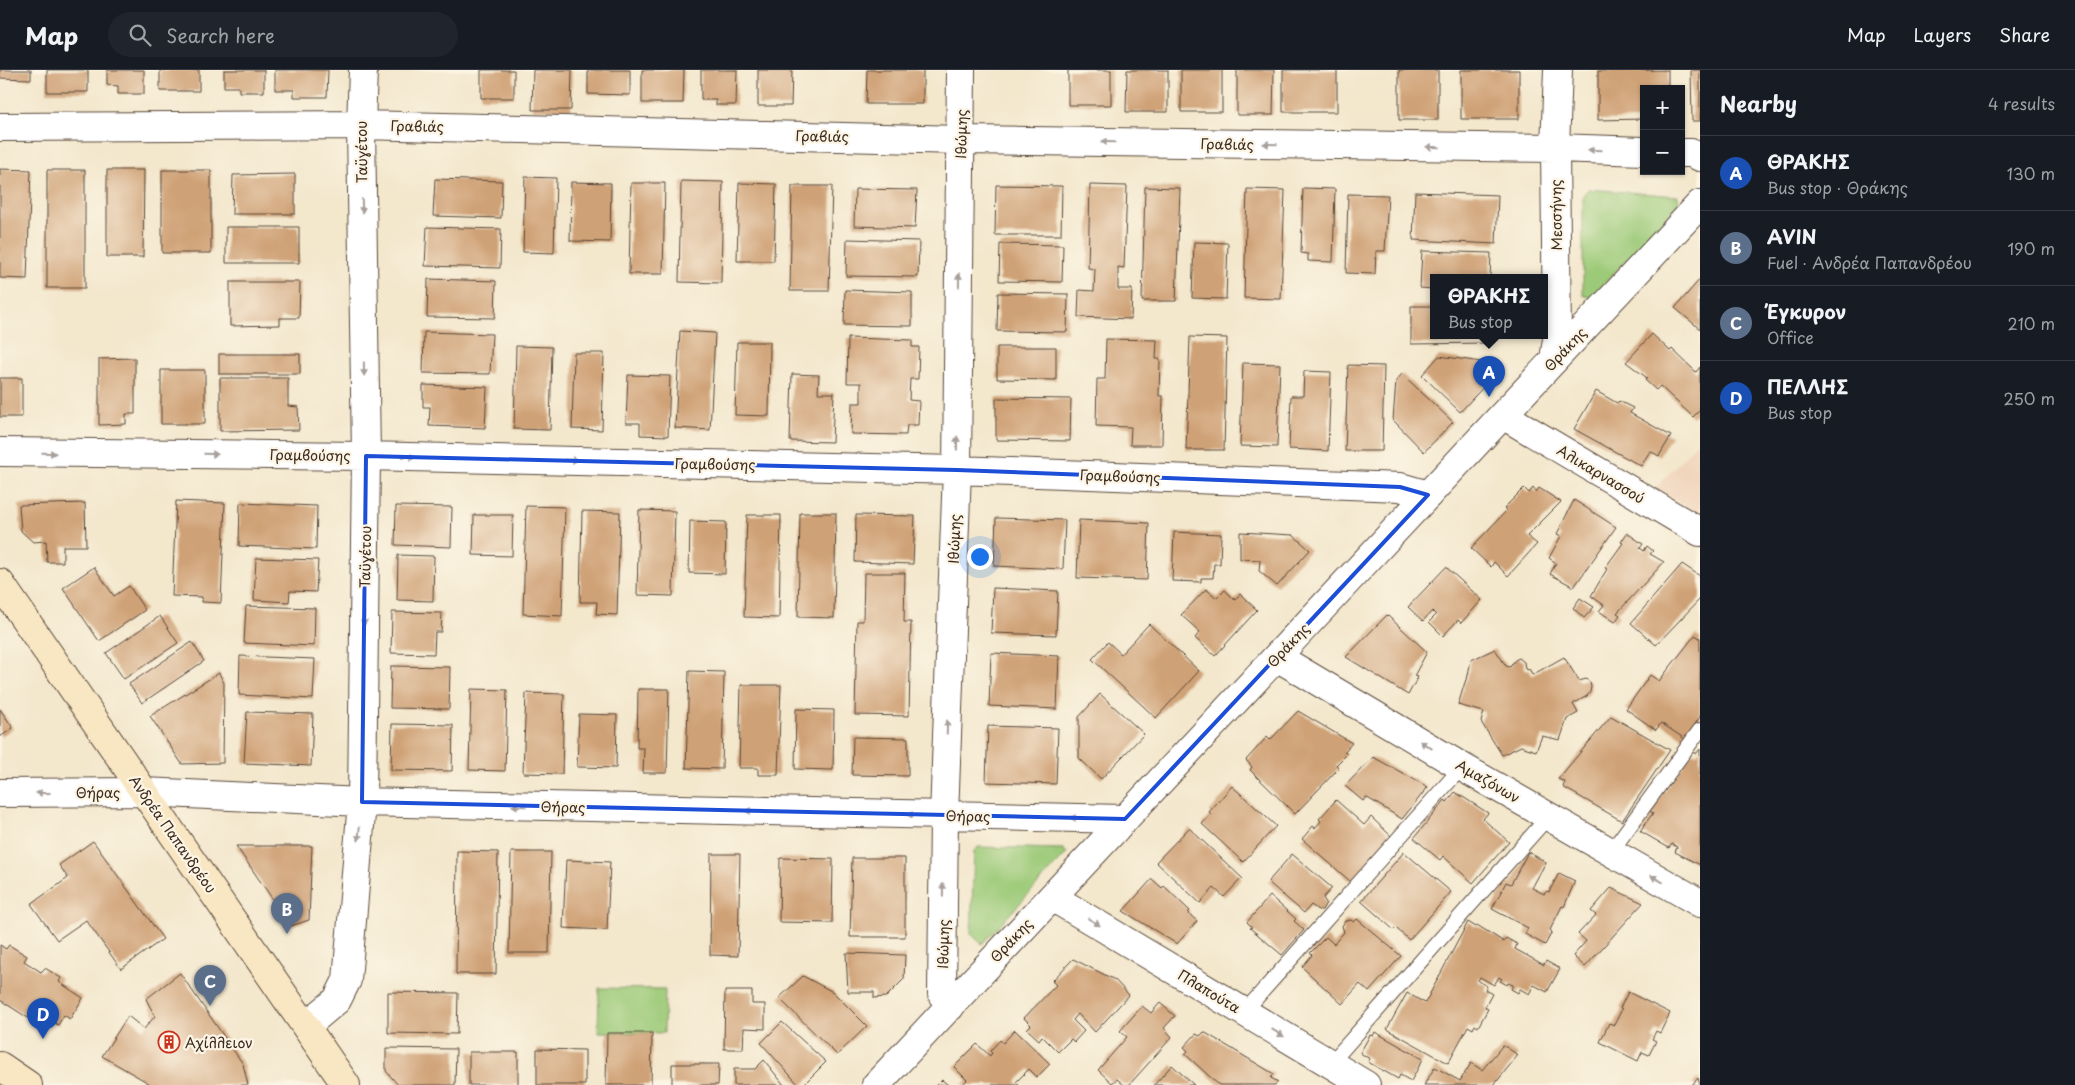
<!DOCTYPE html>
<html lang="en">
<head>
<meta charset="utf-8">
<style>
  body { margin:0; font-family:"Playpen Sans",sans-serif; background:#20242c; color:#f1f3f6 }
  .controls { position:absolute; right:15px; top:15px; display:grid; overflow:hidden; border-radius:0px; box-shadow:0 1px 4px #0004 }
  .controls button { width:45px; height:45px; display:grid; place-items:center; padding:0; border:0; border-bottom:1px solid #363941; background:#171b24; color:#f1f3f6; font:25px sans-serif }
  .you { position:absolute; left:979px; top:486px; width:18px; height:18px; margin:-12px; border:4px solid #fff; border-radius:50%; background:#1a73e8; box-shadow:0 0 0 8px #1a73e833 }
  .badge { display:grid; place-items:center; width:32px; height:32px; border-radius:50%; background:#0b8043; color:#fff; font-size:16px; font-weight:700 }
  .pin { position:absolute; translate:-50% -41px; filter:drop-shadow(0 1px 2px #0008) }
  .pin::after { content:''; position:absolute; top:26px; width:18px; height:15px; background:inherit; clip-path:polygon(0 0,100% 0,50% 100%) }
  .popup { position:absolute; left:1430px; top:204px; width:118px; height:65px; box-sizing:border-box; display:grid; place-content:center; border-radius:0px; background:#171b24; filter:drop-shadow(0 1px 4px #0005); font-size:16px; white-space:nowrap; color:#9ea1a6 }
  .popup b { font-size:19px; color:#f1f3f6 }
  .popup::after { content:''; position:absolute; left:50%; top:100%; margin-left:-10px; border:10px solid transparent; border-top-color:#171b24 }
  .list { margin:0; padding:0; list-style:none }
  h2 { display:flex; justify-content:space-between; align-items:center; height:65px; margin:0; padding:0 20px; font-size:21px }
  h2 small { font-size:16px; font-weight:400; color:#9ea1a6 }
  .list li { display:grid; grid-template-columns:32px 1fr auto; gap:15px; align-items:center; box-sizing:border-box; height:75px; padding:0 20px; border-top:1px solid #363941 }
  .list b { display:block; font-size:19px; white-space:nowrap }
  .list p { margin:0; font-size:16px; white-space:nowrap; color:#9ea1a6 }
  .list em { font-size:16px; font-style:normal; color:#9ea1a6 }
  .icon { flex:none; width:28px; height:28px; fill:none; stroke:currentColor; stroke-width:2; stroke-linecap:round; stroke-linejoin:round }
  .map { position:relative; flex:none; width:1700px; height:1015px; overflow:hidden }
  header { display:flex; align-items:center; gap:30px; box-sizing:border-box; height:70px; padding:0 25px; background:#171b24; border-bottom:1px solid #363941 }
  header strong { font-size:24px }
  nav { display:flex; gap:28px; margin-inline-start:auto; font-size:18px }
  .search { width:350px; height:45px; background:#20242c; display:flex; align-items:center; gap:12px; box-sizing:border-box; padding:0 18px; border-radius:28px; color:#9ea1a6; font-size:19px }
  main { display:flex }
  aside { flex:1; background:#171b24 }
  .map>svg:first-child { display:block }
</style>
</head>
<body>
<header>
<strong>Map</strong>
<div class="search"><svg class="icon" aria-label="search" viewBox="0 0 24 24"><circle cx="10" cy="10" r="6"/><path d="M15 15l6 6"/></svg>Search here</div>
<nav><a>Map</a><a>Layers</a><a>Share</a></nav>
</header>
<main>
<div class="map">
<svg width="1700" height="1015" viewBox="0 0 1700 1015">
  <rect width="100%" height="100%" fill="#fcf5e5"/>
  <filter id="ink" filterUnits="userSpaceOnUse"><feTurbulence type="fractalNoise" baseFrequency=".02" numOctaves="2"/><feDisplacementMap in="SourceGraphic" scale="10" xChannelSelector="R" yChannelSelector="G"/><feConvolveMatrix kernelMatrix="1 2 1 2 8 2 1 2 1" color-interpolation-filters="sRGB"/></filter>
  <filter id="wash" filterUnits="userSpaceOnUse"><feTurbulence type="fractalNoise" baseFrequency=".0096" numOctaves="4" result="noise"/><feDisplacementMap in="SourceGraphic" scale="20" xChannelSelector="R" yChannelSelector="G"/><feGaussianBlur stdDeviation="1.12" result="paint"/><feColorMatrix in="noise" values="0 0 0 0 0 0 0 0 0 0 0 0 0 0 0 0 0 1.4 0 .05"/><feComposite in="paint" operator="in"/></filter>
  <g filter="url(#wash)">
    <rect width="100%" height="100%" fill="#f3e7cc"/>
    <!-- built -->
    <path fill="#f1d5bd" d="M1700 369V446L1656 418Z"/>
    <!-- green -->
    <path fill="#9cca78" stroke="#6c7a4b" d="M1588 119 1678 126 1679 134 1591 228 1583 225V125Z
      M978 777 1063 779 1067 783 982 874 971 864 974 781Z
      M599 918 665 919 664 963 598 962Z"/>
    <g id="blocks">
      <!-- building -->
      <path fill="#cfa176" d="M0 0H31V9L0 8Z
        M47 0H88V22H47Z
        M107 0H144V24H118V16L107 15Z
        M160 0H199V21H160Z
        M224 0H264V22H239V17H224Z
        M275 0H328L327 27H294V20H275Z
        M481 0H514V28H481Z
        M533 0H572L571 40H532Z
        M588 0H630V25L588 24Z
        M642 0H684L683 33H642Z
        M701 0H737L736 35H716V30H701Z
        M758 0H792L791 36H758Z
        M867 0H923V34H866Z
        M1068 0H1111V35H1068Z
        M1127 0H1168V42H1126Z
        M1181 0H1222V42H1181Z
        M1237 0H1274L1273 45H1237Z
        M1283 0H1337V42H1283Z
        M1399 0H1438V50H1399Z
        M1461 0H1519V49H1461Z
        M1668 0V19H1644V49L1598 50V1Z
        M1691 0H1700V51H1692Z
        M0 99 31 100 27 209 0 208Z
        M47 100H85V218H47Z
        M107 100H144L143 187H107Z
        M162 100H211V183H162Z
        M295 104V144H232L233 105Z
        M525 107 556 108 554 183 523 182Z
        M435 109 502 111 501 148 433 146Z
        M681 111 723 112 721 213 679 212Z
        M571 112 611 113 610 172 570 171Z
        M631 113H665L663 204H629Z
        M739 113 776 114 774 191H737Z
        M996 115 1062 116 1061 165H995Z
        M1090 115 1127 116 1124 198 1118 197V219H1132L1131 249 1078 247 1079 220 1094 221 1095 199 1088 198Z
        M792 116H832L829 221H790Z
        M1145 117 1180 118 1176 231H1142Z
        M1303 118 1335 119 1333 192 1308 191V184L1301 183Z
        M855 119 917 120 915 158 854 156Z
        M1247 119 1285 120 1281 229 1244 228Z
        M1415 122 1498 125 1496 174 1413 170Z
        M1348 124 1388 125 1385 181H1376L1375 204 1346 203Z
        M226 157H299V193H226Z
        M427 157 501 159 500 198 425 196Z
        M847 169 919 171 918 207 846 206Z
        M1194 172 1228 173 1226 229 1192 228Z
        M1000 174 1063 175 1062 212 999 211Z
        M1422 181 1491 183 1490 208H1434V219L1420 218Z
        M428 209 496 211 495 248 427 247Z
        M1700 209V259L1675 238Z
        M230 212H300L299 248H280V255L230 256Z
        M845 220 912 222V256L844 255Z
        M998 223 1068 224 1067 262 997 261Z
        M1411 236H1434V266H1488V273L1411 274Z
        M680 261 715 263 710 360 675 358Z
        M424 262 492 264 490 304 423 303Z
        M1652 264 1670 281 1672 279 1696 302 1700 297V340L1693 347 1660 316 1656 320 1645 310 1647 308 1626 292Z
        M1190 267 1227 268 1224 380H1186Z
        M848 268 912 270V277H919L918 309H910L909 330 919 331 918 355H907L906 365 851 364 852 333H861V313H847Z
        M1106 269 1157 270 1156 289H1160L1159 326H1163L1162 375H1130L1131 357 1096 356 1097 309H1105Z
        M737 272H770L769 346 735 345Z
        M516 276 552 277 550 360 514 359Z
        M997 277H1056V310L997 309Z
        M574 283H604L602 360 572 359Z
        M219 284H300V304H219Z
        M1439 286 1489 293V311L1460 342 1422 305Z
        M135 288V344H126V354L99 355V289Z
        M1243 293 1280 294 1277 377 1240 376Z
        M1348 295 1384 296 1382 381H1345Z
        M161 300H205V354H161Z
        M1304 301 1331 302 1328 381 1289 379 1291 326H1303Z
        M792 304 819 305 818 323H834L832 372 790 371Z
        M1402 304 1453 352 1424 382 1393 350 1396 311Z
        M628 305 670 306 668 366 640 365V353H626Z
        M0 308H22V347H0Z
        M220 308H288V336L298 337 299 360 220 361Z
        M423 315 487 317 485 358 429 356 430 337H423Z
        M1596 321 1617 333 1619 331 1633 338 1630 343 1671 366 1659 386 1650 381 1641 396 1574 359Z
        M996 328 1071 329 1070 371 996 370Z
        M1524 418 1529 423 1533 418 1536 422 1539 418 1561 432 1527 466 1537 474 1508 506 1494 492 1491 497 1471 478 1507 440 1504 438Z
        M1574 430 1616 457 1574 517 1550 504 1556 493 1549 488 1561 466 1557 464Z
        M176 431 225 433 221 533 202 532V527L172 526Z
        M85 433 86 476H63V492H47L46 471 33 472 21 461 19 435Z
        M240 433 317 436 316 479 239 476Z
        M396 436 452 437 451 477 395 475Z
        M526 436 565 437 562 546 523 544Z
        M639 440 675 441 673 526 637 525Z
        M582 441 620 442 617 545 596 544 597 532H580Z
        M800 443H836L834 548 798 547Z
        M474 445H513L512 486 473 485Z
        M747 445H781L779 548 744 547Z
        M856 445 915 446 913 494 855 492Z
        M996 448 1065 450 1063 499 994 496Z
        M1079 450 1149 453 1147 510 1077 508Z
        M690 451 726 452 725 504 689 503Z
        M1174 462 1221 464 1220 494H1214L1213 508H1201V512L1172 511Z
        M1240 462 1293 465 1310 480 1277 516 1259 501 1260 490 1240 489Z
        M1627 463 1643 474 1640 478 1644 481 1647 476 1653 481 1650 484 1664 492 1617 543 1620 545 1615 552 1599 541 1604 535 1591 526 1607 499 1605 498 1623 473 1621 472Z
        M398 485 434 486 433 531 397 530Z
        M256 488 318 490 316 522 290 521 289 532 254 530Z
        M1682 494 1700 506V529L1656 575 1631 553Z
        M94 497 114 526 129 516 145 540 99 571 63 518Z
        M1446 497 1482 530 1461 553 1458 550 1443 566 1429 552 1436 545 1432 541 1423 551 1408 537Z
        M864 503H905L904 552H911L909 646 855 645 857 551H863Z
        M993 518 1058 521 1056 565 991 563Z
        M1206 519 1217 528 1225 520 1235 530 1240 524 1257 540 1215 586 1195 568 1200 562 1181 545Z
        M1580 528 1594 537 1584 548 1573 538Z
        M246 536 315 538 314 576 244 573Z
        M392 542 442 543 441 562H435L434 584 391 583Z
        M1387 545 1427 582 1414 606 1418 607 1408 625 1346 587Z
        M160 546 178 573 124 609 106 583Z
        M1149 554 1199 601 1156 648 1092 589 1108 572 1121 584Z
        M1695 565 1700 568V647L1685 669 1661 653 1656 660 1626 639 1650 605 1659 611Z
        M192 572 204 591 142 633 129 614Z
        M1495 579 1506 596 1510 597 1515 590 1519 588 1524 592 1525 599 1530 600 1532 605 1564 587 1579 611 1586 609 1590 612 1591 617 1590 622 1587 626 1573 634 1578 643 1567 649 1560 670 1542 666 1536 681 1521 676 1502 685 1481 652 1484 642 1458 635 1465 612 1467 610 1471 590Z
        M991 583 1059 586 1057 639 989 636Z
        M240 586 315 589 313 629 239 625Z
        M391 596 450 597 449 639 390 638Z
        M689 601 724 602 722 699 686 698Z
        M219 603 224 613 223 693 182 694 150 646Z
        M741 615H781L778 705H758V698H739Z
        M471 619 507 620 505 701 469 700Z
        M638 619H669L667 703H643L644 678H637Z
        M526 623 564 624 562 704 523 703Z
        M1100 624 1144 664 1101 709 1079 688V647Z
        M0 639 13 658 0 667Z
        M796 639 834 640 833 700 795 699Z
        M1298 641 1352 673 1344 682 1347 684 1336 695 1339 698 1295 744 1250 700 1252 697 1246 690 1267 667 1270 670Z
        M247 642 313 644 311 696 244 693Z
        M579 644 617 645 616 698 577 697Z
        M1611 646 1670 680 1622 751 1563 717 1565 712 1558 709Z
        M392 654 453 655 452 701 391 700Z
        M988 656 1058 658 1056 714 986 712Z
        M853 667 908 668V706L852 705Z
        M1700 679V795L1675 782 1677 777 1672 774 1669 778 1640 761 1653 743 1650 741 1693 682 1696 684Z
        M1373 687 1428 717 1402 749 1366 727 1363 731 1345 716Z
        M1232 716 1276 756 1243 792 1202 754 1211 744 1209 742Z
        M1455 722 1488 743 1483 749 1509 772 1473 813 1443 786 1440 790 1414 768 1445 730 1447 732Z
        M1336 730 1364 755 1371 747 1391 766 1351 812 1302 769 1313 756 1315 758 1321 751 1319 749Z
        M1189 758 1242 808 1224 827 1214 818 1200 833 1156 792Z
        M93 771 163 869 121 899 86 850 57 870 31 834 68 808 59 795Z
        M236 776H312L309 850 291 856Z
        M457 781 498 782 496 904H456Z
        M511 782H551L549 883H509Z
        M1404 782 1451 822 1409 870 1396 858 1394 860 1361 831Z
        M1528 782 1546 792 1532 818 1544 824 1547 821 1549 822 1559 803 1575 811 1564 837 1562 836 1550 860 1552 862 1545 875 1525 864 1528 858 1492 839 1506 812 1511 814Z
        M711 784H740L738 886 710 885Z
        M1292 784 1332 818 1323 828 1326 833 1322 840H1318L1311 835 1304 843 1268 812Z
        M780 788 833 789 832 853 779 852Z
        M852 788H905V867H850Z
        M566 790 610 792 607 860 563 858Z
        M1152 809 1162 818 1164 816 1190 841 1188 843 1197 851 1177 874 1123 841Z
        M1611 818 1643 833 1585 897 1573 886 1586 871 1578 864 1596 845 1591 841Z
        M1270 826 1296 849 1294 851 1304 860 1282 885 1250 858 1252 857 1247 852Z
        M1357 849 1401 886 1369 922 1360 914 1342 934 1302 897 1312 885 1310 883 1326 867 1334 874 1344 862 1342 856 1345 851 1351 850 1354 852Z
        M1468 852 1476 857 1477 855 1504 872 1506 868 1517 874 1515 879 1544 895 1546 891 1560 899 1547 922 1534 915 1529 924 1520 919 1518 923 1511 919 1513 915 1508 913 1507 915 1500 911 1502 909 1499 907 1494 915 1480 907 1478 911 1487 916 1485 920 1492 924 1485 937 1488 939 1478 957 1475 955 1473 959 1468 956 1448 993 1387 959 1407 923 1425 933Z
        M0 875 6 879 9 875 27 886 24 891 41 902 45 898 61 908 59 912 83 928 70 949 64 945 58 955 44 947 39 955 0 930Z
        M846 883 905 885 904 909 886 927 874 928V922H848Z
        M1073 889 1115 910 1129 925 1095 962 1078 944 1073 950 1084 961 1074 972 1071 969 1058 982 1042 966 1039 970 1027 959 1031 955 1024 948 1056 915 1052 911Z
        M180 903 243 994 248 1015H152L102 986 128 946 144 959 155 946 146 929Z
        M803 906 833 922 867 956 837 985 779 928Z
        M725 921H752V934H765V959L744 958 743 979H724Z
        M388 922 458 923 457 964 388 963Z
        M1628 922 1670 943 1660 963 1656 961 1652 969 1656 971 1649 985 1642 982 1638 991 1600 972 1609 953 1614 955 1622 939 1620 938Z
        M1160 933 1175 946 1164 958 1172 967 1129 1015H1124L1117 1009 1112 1013 1098 1000 1127 967 1120 961 1142 936 1151 943Z
        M782 952 826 992 803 1015H799L761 973Z
        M1015 960 1050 994 1037 1007 1029 999 1016 1012 1019 1015H962L967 1010 954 997 977 974 990 986 992 983 990 981 1000 970 1003 973Z
        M1204 962 1274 1004 1271 1008 1278 1012 1275 1015H1219L1185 984 1188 981 1184 977 1196 964 1200 966Z
        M1375 962 1423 989 1411 1011 1400 1005 1398 1009 1368 992 1370 989 1360 983 1370 965 1373 966Z
        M607 963H652L651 1015H606Z
        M1503 975 1518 985 1494 1015H1424L1435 997 1460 1011 1471 993 1482 1000Z
        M386 978 456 979 455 1015H398L386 1001Z
        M537 979 585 980V1015H537Z
        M469 982H518V1015H469Z
        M764 990 784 1015H734V999H755Z
        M672 994H719L718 1015H672Z
        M1172 995 1194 1015H1154Z
        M1698 1008 1700 1015H1692Z
        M942 1010 948 1015H937Z"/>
    </g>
  </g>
  <g filter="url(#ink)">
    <use href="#blocks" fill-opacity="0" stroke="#574638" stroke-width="1"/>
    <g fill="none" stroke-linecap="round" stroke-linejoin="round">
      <!-- service casing -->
      <g stroke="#574638" stroke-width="16">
        <path id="service" d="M1610 783 1700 660
          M1244 942 1462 697
          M1330 994 1548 747"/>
      </g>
      <!-- minor casing -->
      <g stroke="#574638" stroke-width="30">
        <path id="minor" d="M0 57 361 55 961 70 1555 78 1644 81
          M1681 83H1691L1700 87
          M1554 290 1557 269 1555 78 1558 0
          M1503 345 1700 462
          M0 382 366 386 957 400 1400 417 1428 425
          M1277 587 1462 697 1700 833
          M0 723 144 722 362 732 1125 749
          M1052 827 1366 1015
          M950 937 942 924 944 746 957 400 961 0
          M306 956 337 930 347 910 362 732 366 386 361 55 363 0"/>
      </g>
      <!-- tertiary casing -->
      <g stroke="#574638" stroke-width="30">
        <path id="tertiary" d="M876 1015 1700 134"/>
      </g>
      <!-- secondary casing -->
      <g stroke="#574638" stroke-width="30">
        <path id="secondary" d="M0 513 346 1015
          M0 996 28 1015"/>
      </g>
      <!-- service -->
      <use href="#service" stroke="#fff" stroke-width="14"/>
      <!-- minor -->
      <use href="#minor" stroke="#fff" stroke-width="28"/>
      <!-- tertiary -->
      <use href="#tertiary" stroke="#fff" stroke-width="28"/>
      <!-- secondary -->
      <use href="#secondary" stroke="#f9e7c3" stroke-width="28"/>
    </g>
    <!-- one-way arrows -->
    <defs><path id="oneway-solid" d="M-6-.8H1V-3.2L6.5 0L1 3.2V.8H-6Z" transform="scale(1.25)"/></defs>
    <g fill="#a79f9a">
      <use href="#oneway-solid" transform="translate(1108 72) rotate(-179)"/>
      <use href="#oneway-solid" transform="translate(1270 74) rotate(-179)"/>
      <use href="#oneway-solid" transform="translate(1433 77) rotate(-179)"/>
      <use href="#oneway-solid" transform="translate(1595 80) rotate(-178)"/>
      <use href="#oneway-solid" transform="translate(362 136) rotate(89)"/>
      <use href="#oneway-solid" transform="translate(959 210) rotate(-89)"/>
      <use href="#oneway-solid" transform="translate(364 299) rotate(89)"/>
      <use href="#oneway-solid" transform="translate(957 373) rotate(-89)"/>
      <use href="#oneway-solid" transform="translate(49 383) rotate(1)"/>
      <use href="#oneway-solid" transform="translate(211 384) rotate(1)"/>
      <use href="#oneway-solid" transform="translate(409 387) rotate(1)"/>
      <use href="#oneway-solid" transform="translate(571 390) rotate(1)"/>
      <use href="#oneway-solid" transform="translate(364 549) rotate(91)"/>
      <use href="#oneway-solid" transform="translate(947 657) rotate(-88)"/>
      <use href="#oneway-solid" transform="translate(1426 675) rotate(-149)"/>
      <use href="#oneway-solid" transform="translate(43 723) rotate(180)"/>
      <use href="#oneway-solid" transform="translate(519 736) rotate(-179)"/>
      <use href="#oneway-solid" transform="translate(752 741) rotate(-179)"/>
      <use href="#oneway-solid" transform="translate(914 745) rotate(-179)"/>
      <use href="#oneway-solid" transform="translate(1077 748) rotate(-179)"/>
      <use href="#oneway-solid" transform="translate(359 764) rotate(95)"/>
      <use href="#oneway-solid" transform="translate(1657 809) rotate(-151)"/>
      <use href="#oneway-solid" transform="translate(943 820) rotate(-89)"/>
      <use href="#oneway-solid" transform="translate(1094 852) rotate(31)"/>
      <use href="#oneway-solid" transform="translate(1278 963) rotate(31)"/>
    </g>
  </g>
  <!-- marked area -->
  <path fill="none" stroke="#1d4ed8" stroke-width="4" stroke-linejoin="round" d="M366 386 957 400 1400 417 1428 425 1125 749 362 732Z"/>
  <!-- icons -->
  <defs>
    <g id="building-ring" transform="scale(1.125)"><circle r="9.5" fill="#fcf5e5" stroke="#c8321e" stroke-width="1.5"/><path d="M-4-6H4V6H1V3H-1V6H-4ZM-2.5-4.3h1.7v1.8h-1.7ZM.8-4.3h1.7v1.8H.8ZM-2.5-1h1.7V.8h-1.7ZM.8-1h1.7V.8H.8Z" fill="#c8321e"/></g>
  </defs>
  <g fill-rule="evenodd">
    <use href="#building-ring" x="169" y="972"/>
  </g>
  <g text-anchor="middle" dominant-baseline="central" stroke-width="4.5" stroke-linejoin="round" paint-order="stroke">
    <!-- street labels -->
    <g font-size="14" fill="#3b2a1e" stroke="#fcf5e5">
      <text transform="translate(417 56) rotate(1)">Γραβιάς</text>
      <text transform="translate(961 64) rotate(-89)">Ιθώμης</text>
      <text transform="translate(822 66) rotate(1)">Γραβιάς</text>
      <text transform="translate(1227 74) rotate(1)">Γραβιάς</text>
      <text transform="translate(361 82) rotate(-90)">Ταϋγέτου</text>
      <text transform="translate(1556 145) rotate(-91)">Μεσσήνης</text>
      <text transform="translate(1565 279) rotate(-47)">Θράκης</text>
      <text transform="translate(310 385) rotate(1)">Γραμβούσης</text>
      <text transform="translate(715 394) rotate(1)">Γραμβούσης</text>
      <text transform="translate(1601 404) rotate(31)">Αλικαρνασσού</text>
      <text transform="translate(1120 406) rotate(2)">Γραμβούσης</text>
      <text transform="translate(954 469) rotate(-88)">Ιθώμης</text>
      <text transform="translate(365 487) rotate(-89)">Ταϋγέτου</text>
      <text transform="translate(1288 575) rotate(-47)">Θράκης</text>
      <text transform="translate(1488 711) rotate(30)">Αμαζόνων</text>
      <text x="98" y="722">Θήρας</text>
      <text transform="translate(563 737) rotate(1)">Θήρας</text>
      <text transform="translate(968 746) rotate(1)">Θήρας</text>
      <text transform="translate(173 764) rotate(55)">Ανδρέα Παπανδρέου</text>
      <text transform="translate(1011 870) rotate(-47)">Θράκης</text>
      <text transform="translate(943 874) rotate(-89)">Ιθώμης</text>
      <text transform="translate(1209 921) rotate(31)">Πλαπούτα</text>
    </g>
    <!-- poi labels -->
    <g font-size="14" fill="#3b2a1e" stroke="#fcf5e5" text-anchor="start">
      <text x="185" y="972">Αχίλλειον</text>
    </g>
  </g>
</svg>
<div class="controls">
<button>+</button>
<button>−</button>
</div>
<div class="you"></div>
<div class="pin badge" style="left:1489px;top:327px;background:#1a4fb4">A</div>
<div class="popup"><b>ΘΡΑΚΗΣ</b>Bus stop</div>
<div class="pin badge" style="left:287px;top:864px;background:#5c6f8a">B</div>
<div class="pin badge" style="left:210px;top:936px;background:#5c6f8a">C</div>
<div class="pin badge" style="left:43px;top:969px;background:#1a4fb4">D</div>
</div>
<aside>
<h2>Nearby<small>4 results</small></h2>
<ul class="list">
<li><span class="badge" style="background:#1a4fb4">A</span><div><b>ΘΡΑΚΗΣ</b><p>Bus stop · Θράκης</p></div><em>130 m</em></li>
<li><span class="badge" style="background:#5c6f8a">B</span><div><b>AVIN</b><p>Fuel · Ανδρέα Παπανδρέου</p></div><em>190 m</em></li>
<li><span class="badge" style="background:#5c6f8a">C</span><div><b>Έγκυρον</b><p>Office</p></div><em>210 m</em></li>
<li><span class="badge" style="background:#1a4fb4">D</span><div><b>ΠΕΛΛΗΣ</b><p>Bus stop</p></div><em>250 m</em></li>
</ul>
</aside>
</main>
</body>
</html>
